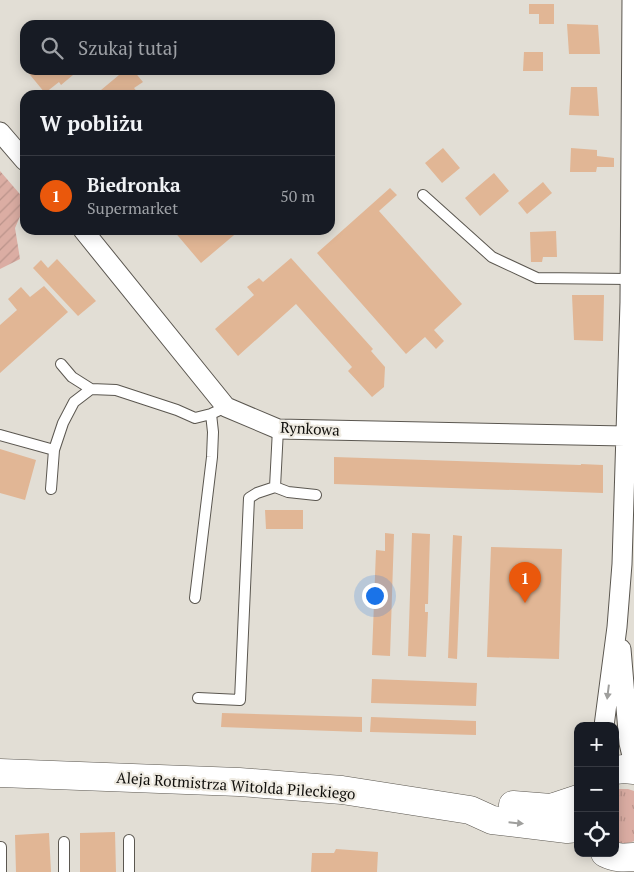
<!DOCTYPE html>
<html lang="pl">
<head>
<meta charset="utf-8">
<style>
  body { margin:0; font-family:"PT Serif",serif; background:#242831; color:#f1f3f6 }
  .controls { position:absolute; right:15px; bottom:15px; display:grid; overflow:hidden; border-radius:10px; box-shadow:0 2px 12px #0003 }
  .controls button { width:45px; height:45px; display:grid; place-items:center; padding:0; border:0; border-bottom:1px solid #363941; background:#171b24; color:#f1f3f6; font:25px sans-serif }
  .you { position:absolute; left:374px; top:595px; width:18px; height:18px; margin:-12px; border:4px solid #fff; border-radius:50%; background:#1a73e8; box-shadow:0 0 0 8px #1a73e833 }
  .badge { display:grid; place-items:center; width:32px; height:32px; border-radius:50%; background:#ea580c; color:#fff; font-size:16px; font-weight:700 }
  .pin { position:absolute; translate:-50% -41px; filter:drop-shadow(0 1px 2px #0008) }
  .pin::after { content:''; position:absolute; top:26px; width:18px; height:15px; background:inherit; clip-path:polygon(0 0,100% 0,50% 100%) }
  .list { margin:0; padding:0; list-style:none }
  h2 { display:flex; justify-content:space-between; align-items:center; height:65px; margin:0; padding:0 20px; font-size:21px }
  h2 small { font-size:16px; font-weight:400; color:#9ea1a6 }
  .list li { display:grid; grid-template-columns:32px 1fr auto; gap:15px; align-items:center; box-sizing:border-box; height:80px; padding:0 20px; border-top:1px solid #363941 }
  .list b { display:block; font-size:19px; white-space:nowrap }
  .list p { margin:0; font-size:16px; white-space:nowrap; color:#9ea1a6 }
  .list em { font-size:16px; font-style:normal; color:#9ea1a6 }
  .icon { flex:none; width:28px; height:28px; fill:none; stroke:currentColor; stroke-width:2; stroke-linecap:round; stroke-linejoin:round }
  .map { position:relative; flex:none; width:634px; height:872px; overflow:hidden }
  .search { position:absolute; background:#171b24; box-shadow:0 2px 12px #0003; left:20px; top:20px; width:315px; height:55px; display:flex; align-items:center; gap:12px; box-sizing:border-box; padding:0 18px; border-radius:15px; color:#9ea1a6; font-size:19px }
  .panel { position:absolute; background:#171b24; box-shadow:0 2px 12px #0003; left:20px; top:90px; width:315px; height:145px; border-radius:15px }
  .map>svg:first-child { display:block }
</style>
</head>
<body>
<div class="map">
<svg width="634" height="872" viewBox="0 0 634 872">
  <defs>
    <pattern id="grass-tufts" width="24" height="20" patternUnits="userSpaceOnUse" patternTransform="scale(1.25)"><rect width="24" height="20" fill="#dbada3"/><path d="M3 7l-1-3M5 7V3M7 7l1-3M15 17l-1-3M17 17v-4M19 17l1-3" fill="none" stroke="#bb948b"/></pattern>
    <pattern id="garden-furrows" width="10" height="10" patternUnits="userSpaceOnUse" patternTransform="scale(1.25)"><rect width="10" height="10" fill="#dbada3"/><path d="M-1 1l2-2M0 10L10 0M9 11l2-2" fill="none" stroke="#bb948b"/></pattern>
  </defs>
  <rect width="100%" height="100%" fill="#e2ded5"/>
  <!-- grass -->
  <path fill="url(#grass-tufts)" d="M619 789H628L634 791V841C628 844 622 843 615 842V790Z"/>
  <!-- garden -->
  <path fill="url(#garden-furrows)" d="M0 171 25 200V205L15 228 20 259 0 269Z"/>
  <!-- building -->
  <path fill="#e1b695" d="M529 4H554V24H539V14H529Z
    M567 24 598 25 600 54H569Z
    M524 52H543V71H523Z
    M26 70H79L61 85 59 82 45 93Z
    M125 70H133L143 82 134 88 140 95H95Z
    M571 87H597L599 116 569 115Z
    M443 148 460 168 442 183 425 163Z
    M571 148 597 150V156L614 158V167H597L596 172H570Z
    M494 173 509 191 480 216 465 198Z
    M543 182 552 193 527 214 518 203Z
    M390 188 397 195 379 211 462 304 434 330 444 341 436 349 425 337 406 354 317 253Z
    M173 230H240L201 263Z
    M556 231 557 257H543L542 262H531L530 232Z
    M291 258 373 349 371 351 385 367 384 387 372 397 348 371 352 367 296 304 238 356 215 329 254 295 247 287 259 278 263 282Z
    M57 259 96 301 78 316 33 268 41 260 48 268Z
    M44 286 68 312 0 373V325L17 310 8 299 21 287 30 297Z
    M572 295H604L603 341 574 340Z
    M0 449 36 460 25 500 0 493Z
    M334 457 581 465V464L603 465V493L334 484Z
    M265 510H303V529H266Z
    M385 533 394 534 390 656 372 655 376 550 385 551Z
    M412 533 430 534 428 604H425V612H428L426 657 408 656Z
    M453 535 462 536 457 659 448 658Z
    M491 547 562 549 559 659 487 657Z
    M372 679 477 683 476 706 371 703Z
    M222 713 362 717V732L221 727Z
    M371 717 476 721V735L370 732Z
    M115 832 116 872H80V833Z
    M49 833 51 872H16L15 835Z
    M336 849 378 852 377 872H311L312 853H334Z"/>
  <g fill="none" stroke-linecap="round" stroke-linejoin="round">
    <!-- lane casing -->
    <g stroke="#5b5750" stroke-width="12">
      <path id="lane" d="M423 195 492 257 537 278 630 279
        M61 364 72 377 91 389
        M0 435 54 450
        M275 487 288 492 316 495
        M51 489 54 450 63 423 74 402 91 389 116 390 177 410 195 418 211 414 226 407
        M195 598 212 457 213 432 211 414
        M198 698 240 700 249 498 257 493 275 487 278 429
        M129 840V872
        M64 842V872
        M1 847V872"/>
    </g>
    <!-- street casing -->
    <g stroke="#5b5750" stroke-width="21">
      <path id="street" d="M0 132 25 161
        M83 230 226 407 278 429 625 436
        M621 649 629 743 634 764
        M604 726 617 627 622 564 630 302 632 0"/>
    </g>
    <!-- secondary casing -->
    <g stroke="#5b5750" stroke-width="29">
      <path id="secondary" d="M615 770 624 769 634 770
        M0 773 239 782 342 790 470 810 492 820 567 829 578 828
        M513 805 551 808 578 799
        M605 853C615 858 623 858 634 857"/>
    </g>
    <!-- lane -->
    <use href="#lane" stroke="#fff" stroke-width="10"/>
    <!-- street -->
    <use href="#street" stroke="#fff" stroke-width="19"/>
    <!-- secondary -->
    <use href="#secondary" stroke="#fff" stroke-width="28"/>
  </g>
  <!-- one-way arrows -->
  <defs><path id="oneway-solid" d="M-6-.8H1V-3.2L6.5 0L1 3.2V.8H-6Z" transform="scale(1.25)"/></defs>
  <g fill="#9f9f9d">
    <use href="#oneway-solid" transform="translate(608 692) rotate(97)"/>
    <use href="#oneway-solid" transform="translate(516 823) rotate(6)"/>
  </g>
  <g text-anchor="middle" dominant-baseline="central" stroke-width="4.5" stroke-linejoin="round" paint-order="stroke">
    <!-- street labels -->
    <g font-size="15" fill="#0f0e0b" stroke="#efebe2">
      <text transform="translate(310 428) rotate(3)">Rynkowa</text>
      <text transform="translate(236 785) rotate(4)">Aleja Rotmistrza Witolda Pileckiego</text>
    </g>
  </g>
</svg>
<div class="controls">
<button>+</button>
<button>−</button>
<button><svg class="icon" aria-label="locate" viewBox="0 0 24 24"><circle cx="12" cy="12" r="6"/><path d="M12 2v4M12 18v4M2 12h4M18 12h4"/></svg></button>
</div>
<div class="you"></div>
<div class="pin badge" style="left:525px;top:603px">1</div>
<div class="search"><svg class="icon" aria-label="search" viewBox="0 0 24 24"><circle cx="10" cy="10" r="6"/><path d="M15 15l6 6"/></svg>Szukaj tutaj</div>
<section class="panel">
<h2>W pobliżu<small></small></h2>
<ul class="list">
<li><span class="badge">1</span><div><b>Biedronka</b><p>Supermarket</p></div><em>50 m</em></li>
</ul>
</section>
</div>
</body>
</html>
